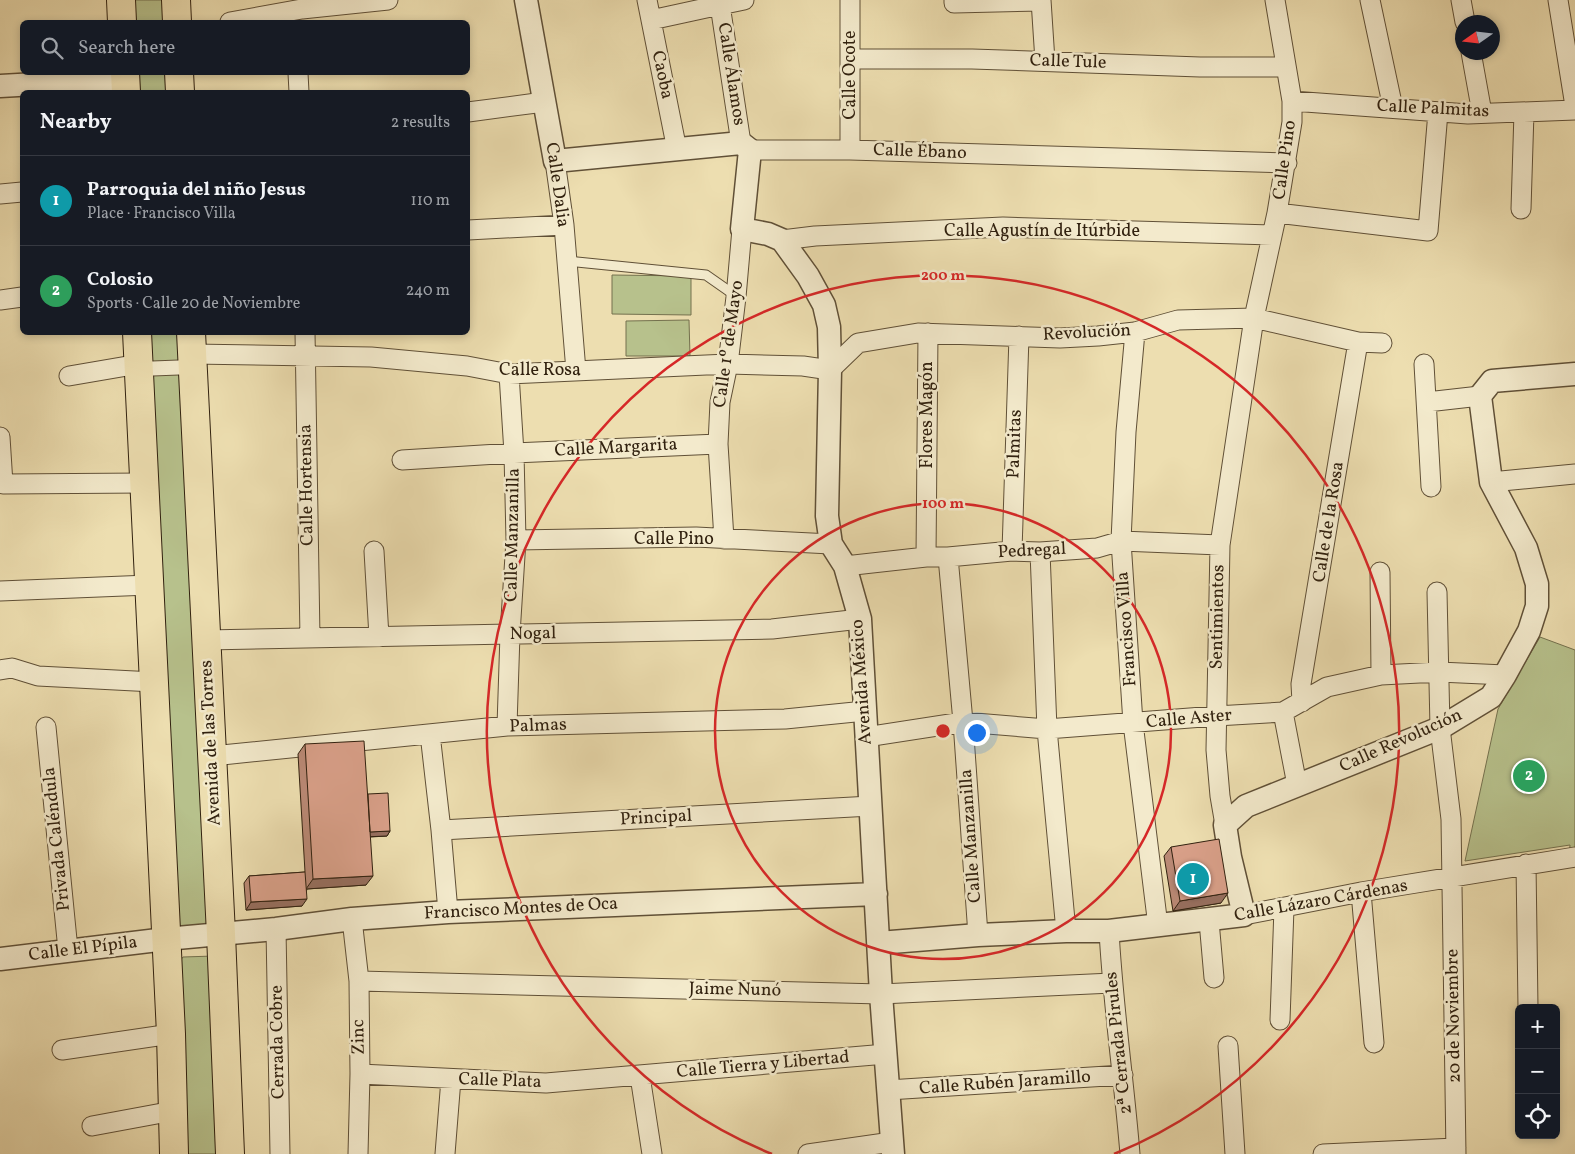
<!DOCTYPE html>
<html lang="en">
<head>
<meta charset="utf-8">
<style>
  body { margin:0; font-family:Vollkorn,serif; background:#242831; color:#f1f3f6 }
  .controls { position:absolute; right:15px; bottom:15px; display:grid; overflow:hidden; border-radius:8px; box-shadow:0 2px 8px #0003 }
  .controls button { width:45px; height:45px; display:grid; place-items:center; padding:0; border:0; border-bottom:1px solid #363941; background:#171b24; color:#f1f3f6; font:25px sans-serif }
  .compass { position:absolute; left:1455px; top:15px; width:45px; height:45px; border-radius:50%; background:#171b24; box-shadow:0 2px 8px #0003; rotate:256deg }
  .you { position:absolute; left:976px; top:732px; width:18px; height:18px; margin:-12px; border:4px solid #fff; border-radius:50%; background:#1a73e8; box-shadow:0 0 0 8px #1a73e833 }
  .badge { display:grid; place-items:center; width:32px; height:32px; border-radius:50%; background:#c59692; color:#fff; font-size:16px; font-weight:700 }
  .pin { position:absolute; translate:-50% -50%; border:2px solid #fff; box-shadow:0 1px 5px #0006 }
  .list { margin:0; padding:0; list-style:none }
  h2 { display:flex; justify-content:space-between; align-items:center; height:65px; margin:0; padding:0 20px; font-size:21px }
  h2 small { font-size:16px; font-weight:400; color:#9ea1a6 }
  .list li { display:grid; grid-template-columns:32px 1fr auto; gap:15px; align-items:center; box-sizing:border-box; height:90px; padding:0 20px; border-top:1px solid #363941 }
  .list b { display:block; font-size:19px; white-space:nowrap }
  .list p { margin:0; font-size:16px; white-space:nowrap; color:#9ea1a6 }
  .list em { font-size:16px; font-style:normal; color:#9ea1a6 }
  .icon { flex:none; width:28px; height:28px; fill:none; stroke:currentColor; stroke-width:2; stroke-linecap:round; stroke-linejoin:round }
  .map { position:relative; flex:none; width:1575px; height:1154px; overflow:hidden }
  .search { position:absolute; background:#171b24; box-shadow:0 2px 8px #0003; left:20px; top:20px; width:450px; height:55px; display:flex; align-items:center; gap:12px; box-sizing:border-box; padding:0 18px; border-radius:8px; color:#9ea1a6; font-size:19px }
  .panel { position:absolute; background:#171b24; box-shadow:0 2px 8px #0003; left:20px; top:90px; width:450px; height:245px; border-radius:8px }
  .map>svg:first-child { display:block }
</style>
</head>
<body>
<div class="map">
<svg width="1575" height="1154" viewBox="0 0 1575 1154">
  <rect width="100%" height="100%" fill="#eddeb0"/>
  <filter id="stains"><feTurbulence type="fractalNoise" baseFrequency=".004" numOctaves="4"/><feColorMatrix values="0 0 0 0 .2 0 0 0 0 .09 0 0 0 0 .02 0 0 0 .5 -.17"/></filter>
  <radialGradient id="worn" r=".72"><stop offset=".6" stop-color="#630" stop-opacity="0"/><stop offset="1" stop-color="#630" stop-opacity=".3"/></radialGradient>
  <!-- green -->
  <path fill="#b7c18c" stroke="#74714e" d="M134 0H173L174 22H135Z
    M137 73H176L177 92H138Z
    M612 275 691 276V315L612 314Z
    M689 320 690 356H626V321Z
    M148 333H188L209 926 179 929Z
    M1540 637 1575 650V856L1569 857 1570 845 1465 861 1498 709Z
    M214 956 225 1154H185L177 965 183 957Z"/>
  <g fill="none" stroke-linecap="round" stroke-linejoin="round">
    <!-- service casing -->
    <g stroke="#605037" stroke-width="11">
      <path id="service" d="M567 261 706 275 736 296"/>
    </g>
    <!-- pedestrian casing -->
    <g stroke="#605037" stroke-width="16">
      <path id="pedestrian" d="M139 369 192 367"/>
    </g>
    <!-- minor casing -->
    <g stroke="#605037" stroke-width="21">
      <path id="minor" d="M647 0 677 150
        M850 0V150
        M954 0V3L1041 1
        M1041 0 1045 61
        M1370 0 1393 108
        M1461 0 1465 22
        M1558 0 1575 106
        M651 20 720 5
        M230 22 302 9 388 0
        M1471 52 1482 113
        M851 59H972L1200 67H1286
        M298 73 299 92
        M1292 101 1468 114 1575 110
        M468 112 544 102
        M741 143 720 5 744 0
        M750 150H850L1287 163
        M555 161 564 225 576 371
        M0 194 22 192
        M1521 209 1524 112
        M1277 213 1428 231 1438 112
        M468 230 564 225
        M782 240 815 236 1003 227 1272 235
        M0 300 22 297
        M305 332 310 638
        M1135 332 1126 432 1121 541 1133 723 1158 926
        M192 354 371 357 467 366 509 374 728 364 803 366 830 370 858 343 918 333 1060 338 1098 336 1135 332 1178 320 1254 318 1358 342 1382 343
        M1424 364 1431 487
        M69 376 139 364
        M1427 402 1480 396
        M0 437 3 484 144 483
        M402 460 514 453 718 444
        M1491 482 1575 474
        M724 539 718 444 720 402 728 364 736 297 742 229
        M516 540 696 537 831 544
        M374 551 379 637
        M1012 551 1019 336
        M1040 552 1047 729 1066 931
        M926 557 928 333
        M948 557 963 722 978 935
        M845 566 926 557H948L1012 551 1040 552 1097 548 1121 541 1220 545
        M1380 572 1381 675
        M0 591 149 585
        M1437 592 1440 728 1451 819 1456 1154
        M206 640 772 629 860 619
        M0 670 12 668 38 676 154 682
        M1302 702 1301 684 1358 342
        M1283 712 1297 785
        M507 726 510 634 516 540 514 453 509 374
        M46 727 68 950
        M430 734 441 830 448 912
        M866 737 963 722 1047 729 1216 716 1283 712 1327 687 1381 675 1439 672 1505 675
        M212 756 507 726 785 719 865 711
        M1225 825 1220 796 1216 750 1220 545 1254 318 1277 213 1292 122V101L1275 0
        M441 830 871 806
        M1526 864 1528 1008
        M1361 892 1374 1043
        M1244 915 1361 892 1575 857
        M352 919 359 981 360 1074 358 1154
        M1209 921 1214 978
        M276 929 280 1154
        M1109 931C1113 1006 1124 1080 1130 1154
        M359 981 881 994 1112 983
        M1280 1020 1284 908
        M1228 1046 1235 1154
        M62 1050 171 1034
        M360 1074 546 1083 886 1054
        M640 1076 652 1154
        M888 1090 1123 1075
        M92 1126 173 1111
        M445 1154 451 1079
        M808 1154 892 1142
        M1323 1154 1456 1148"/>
    </g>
    <!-- tertiary casing -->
    <g stroke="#605037" stroke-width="25">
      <path id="tertiary" d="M526 0 555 161 741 143 750 150 742 229 768 234 782 240 808 276 824 305 829 327 830 370 827 516 831 544 845 566 860 619 881 994 893 1154
        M0 86 125 79
        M879 943 978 935 1066 931H1109L1244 915 1230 857 1225 825 1246 806 1440 728 1491 697 1505 675 1529 631 1537 606V584L1526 548 1491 482 1480 396 1492 381 1575 374
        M0 959 166 939 276 929 352 919 448 912 876 894"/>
    </g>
    <!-- primary casing -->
    <g stroke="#31210f" stroke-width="30">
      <path id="primary" d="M121 0 122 22
        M176 0 177 22
        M125 72 126 92
        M179 72 180 92
        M137 332 171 1034 174 1154
        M191 332 221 934 230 1154"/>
    </g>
    <!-- service -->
    <use href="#service" stroke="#f3eacc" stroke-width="9"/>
    <!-- pedestrian -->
    <use href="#pedestrian" stroke="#f3eacc" stroke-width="14"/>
    <!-- minor -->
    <use href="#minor" stroke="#f3eacc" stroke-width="19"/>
    <!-- tertiary -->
    <use href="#tertiary" stroke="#f3eacc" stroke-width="22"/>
    <!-- primary -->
    <use href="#primary" stroke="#eddeb0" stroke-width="28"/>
  </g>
  <!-- wall -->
  <path fill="#ba8975" stroke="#31210f" d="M305 744 368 794 390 831 387 836 370 837 366 885 307 889 302 906 246 910 244 883 249 876 305 872 298 754Z
    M1171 847 1221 903 1173 911 1164 856Z"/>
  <!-- shaded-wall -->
  <path fill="#976f5f" stroke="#31210f" d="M390 831 387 836 363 837 366 832Z
    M373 876 366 885 306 889 313 879Z
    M1228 893 1221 903 1173 911 1180 901Z
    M307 899 302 906 246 910 251 902Z"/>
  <!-- building -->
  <path fill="#d89f88" stroke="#31210f" d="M364 741 373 876 313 879 305 744Z
    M388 793 390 831 370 832 368 794Z
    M1219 839 1228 893 1180 901 1171 847Z
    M305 872 307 899 251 902 249 876Z"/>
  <!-- distance rings -->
  <g fill="none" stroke="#d62828" stroke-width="2.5">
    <circle cx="943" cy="731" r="228"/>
    <path d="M772 1154A456 456 0 1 1 1114 1154"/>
  </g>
  <g text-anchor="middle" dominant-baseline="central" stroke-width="5" stroke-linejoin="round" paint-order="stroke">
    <!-- street labels -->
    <g font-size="18" fill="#31210f" stroke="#f3eacc">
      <text transform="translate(1068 62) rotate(2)">Calle Tule</text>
      <text transform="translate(731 74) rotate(81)">Calle Álamos</text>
      <text transform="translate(662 75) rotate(78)">Caoba</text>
      <text transform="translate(850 75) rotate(-90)">Calle Ocote</text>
      <text transform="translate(1433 109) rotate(3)">Calle Palmitas</text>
      <text transform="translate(920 152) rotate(2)">Calle Ébano</text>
      <text transform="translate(1285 160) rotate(-82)">Calle Pino</text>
      <text transform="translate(557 185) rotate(82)">Calle Dalia</text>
      <text x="1042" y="231">Calle Agustín de Itúrbide</text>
      <text transform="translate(1087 333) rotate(-3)">Revolución</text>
      <text transform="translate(729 344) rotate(-82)">Calle 1º de Mayo</text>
      <text x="540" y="370">Calle Rosa</text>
      <text transform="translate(927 415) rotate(-90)">Flores Magón</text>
      <text transform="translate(1015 444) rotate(-88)">Palmitas</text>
      <text transform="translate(616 448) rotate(-3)">Calle Margarita</text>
      <text transform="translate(307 485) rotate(-91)">Calle Hortensia</text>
      <text transform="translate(1329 522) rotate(-81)">Calle de la Rosa</text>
      <text transform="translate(513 535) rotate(-89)">Calle Manzanilla</text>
      <text x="674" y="539">Calle Pino</text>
      <text transform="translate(1032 551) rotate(-3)">Pedregal</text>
      <text transform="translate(1218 617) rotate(-89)">Sentimientos</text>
      <text transform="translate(1127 629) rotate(-94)">Francisco Villa</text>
      <text transform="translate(533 634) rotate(-1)">Nogal</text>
      <text transform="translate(862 682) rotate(-94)">Avenida México</text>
      <text transform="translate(1189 719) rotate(-5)">Calle Aster</text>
      <text transform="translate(538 726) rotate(-2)">Palmas</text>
      <text transform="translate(1401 741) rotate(-24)">Calle Revolución</text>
      <text transform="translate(211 743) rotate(-93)">Avenida de las Torres</text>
      <text transform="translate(656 818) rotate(-3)">Principal</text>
      <text transform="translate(971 836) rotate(-94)">Calle Manzanilla</text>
      <text transform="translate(57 839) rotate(-96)">Privada Caléndula</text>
      <text transform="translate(1321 901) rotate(-10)">Calle Lázaro Cárdenas</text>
      <text transform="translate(521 909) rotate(-3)">Francisco Montes de Oca</text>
      <text transform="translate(83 949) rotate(-7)">Calle El Pípila</text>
      <text transform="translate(735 990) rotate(1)">Jaime Nunó</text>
      <text transform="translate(1454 1016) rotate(-91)">20 de Noviembre</text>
      <text transform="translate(359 1037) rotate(-91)">Zinc</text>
      <text transform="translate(278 1042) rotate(-91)">Cerrada Cobre</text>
      <text transform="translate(1119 1043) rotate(-96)">2ª Cerrada Pirules</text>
      <text transform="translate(763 1065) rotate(-5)">Calle Tierra y Libertad</text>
      <text transform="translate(500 1081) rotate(2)">Calle Plata</text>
      <text transform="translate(1005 1083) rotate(-4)">Calle Rubén Jaramillo</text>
    </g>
  </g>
  <circle cx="943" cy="731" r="8" fill="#d62828" stroke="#f3eacc" stroke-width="2.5"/>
  <g font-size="15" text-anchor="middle" font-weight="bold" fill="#d62828" stroke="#f3eacc" stroke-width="5" stroke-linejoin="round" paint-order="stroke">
    <text x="943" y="280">200 m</text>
    <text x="943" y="508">100 m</text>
  </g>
  <rect width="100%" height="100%" filter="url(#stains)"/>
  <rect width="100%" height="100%" fill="url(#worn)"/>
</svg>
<div class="controls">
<button>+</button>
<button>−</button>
<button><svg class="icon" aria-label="locate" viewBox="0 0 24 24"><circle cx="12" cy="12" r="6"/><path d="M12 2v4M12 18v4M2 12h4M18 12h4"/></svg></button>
</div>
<svg class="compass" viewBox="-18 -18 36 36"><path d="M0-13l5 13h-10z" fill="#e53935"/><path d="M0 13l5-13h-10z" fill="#9ea1a6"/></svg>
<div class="you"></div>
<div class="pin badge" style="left:1193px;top:879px;background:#0f9aa8">1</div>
<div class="pin badge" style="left:1529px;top:776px;background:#2e9e5b">2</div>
<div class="search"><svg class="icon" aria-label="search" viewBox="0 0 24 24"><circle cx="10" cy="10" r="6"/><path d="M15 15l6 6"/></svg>Search here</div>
<section class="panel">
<h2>Nearby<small>2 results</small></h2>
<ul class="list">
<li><span class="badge" style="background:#0f9aa8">1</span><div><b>Parroquia del niño Jesus</b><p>Place · Francisco Villa</p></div><em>110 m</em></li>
<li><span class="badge" style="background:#2e9e5b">2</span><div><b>Colosio</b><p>Sports · Calle 20 de Noviembre</p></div><em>240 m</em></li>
</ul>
</section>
</div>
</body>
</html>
